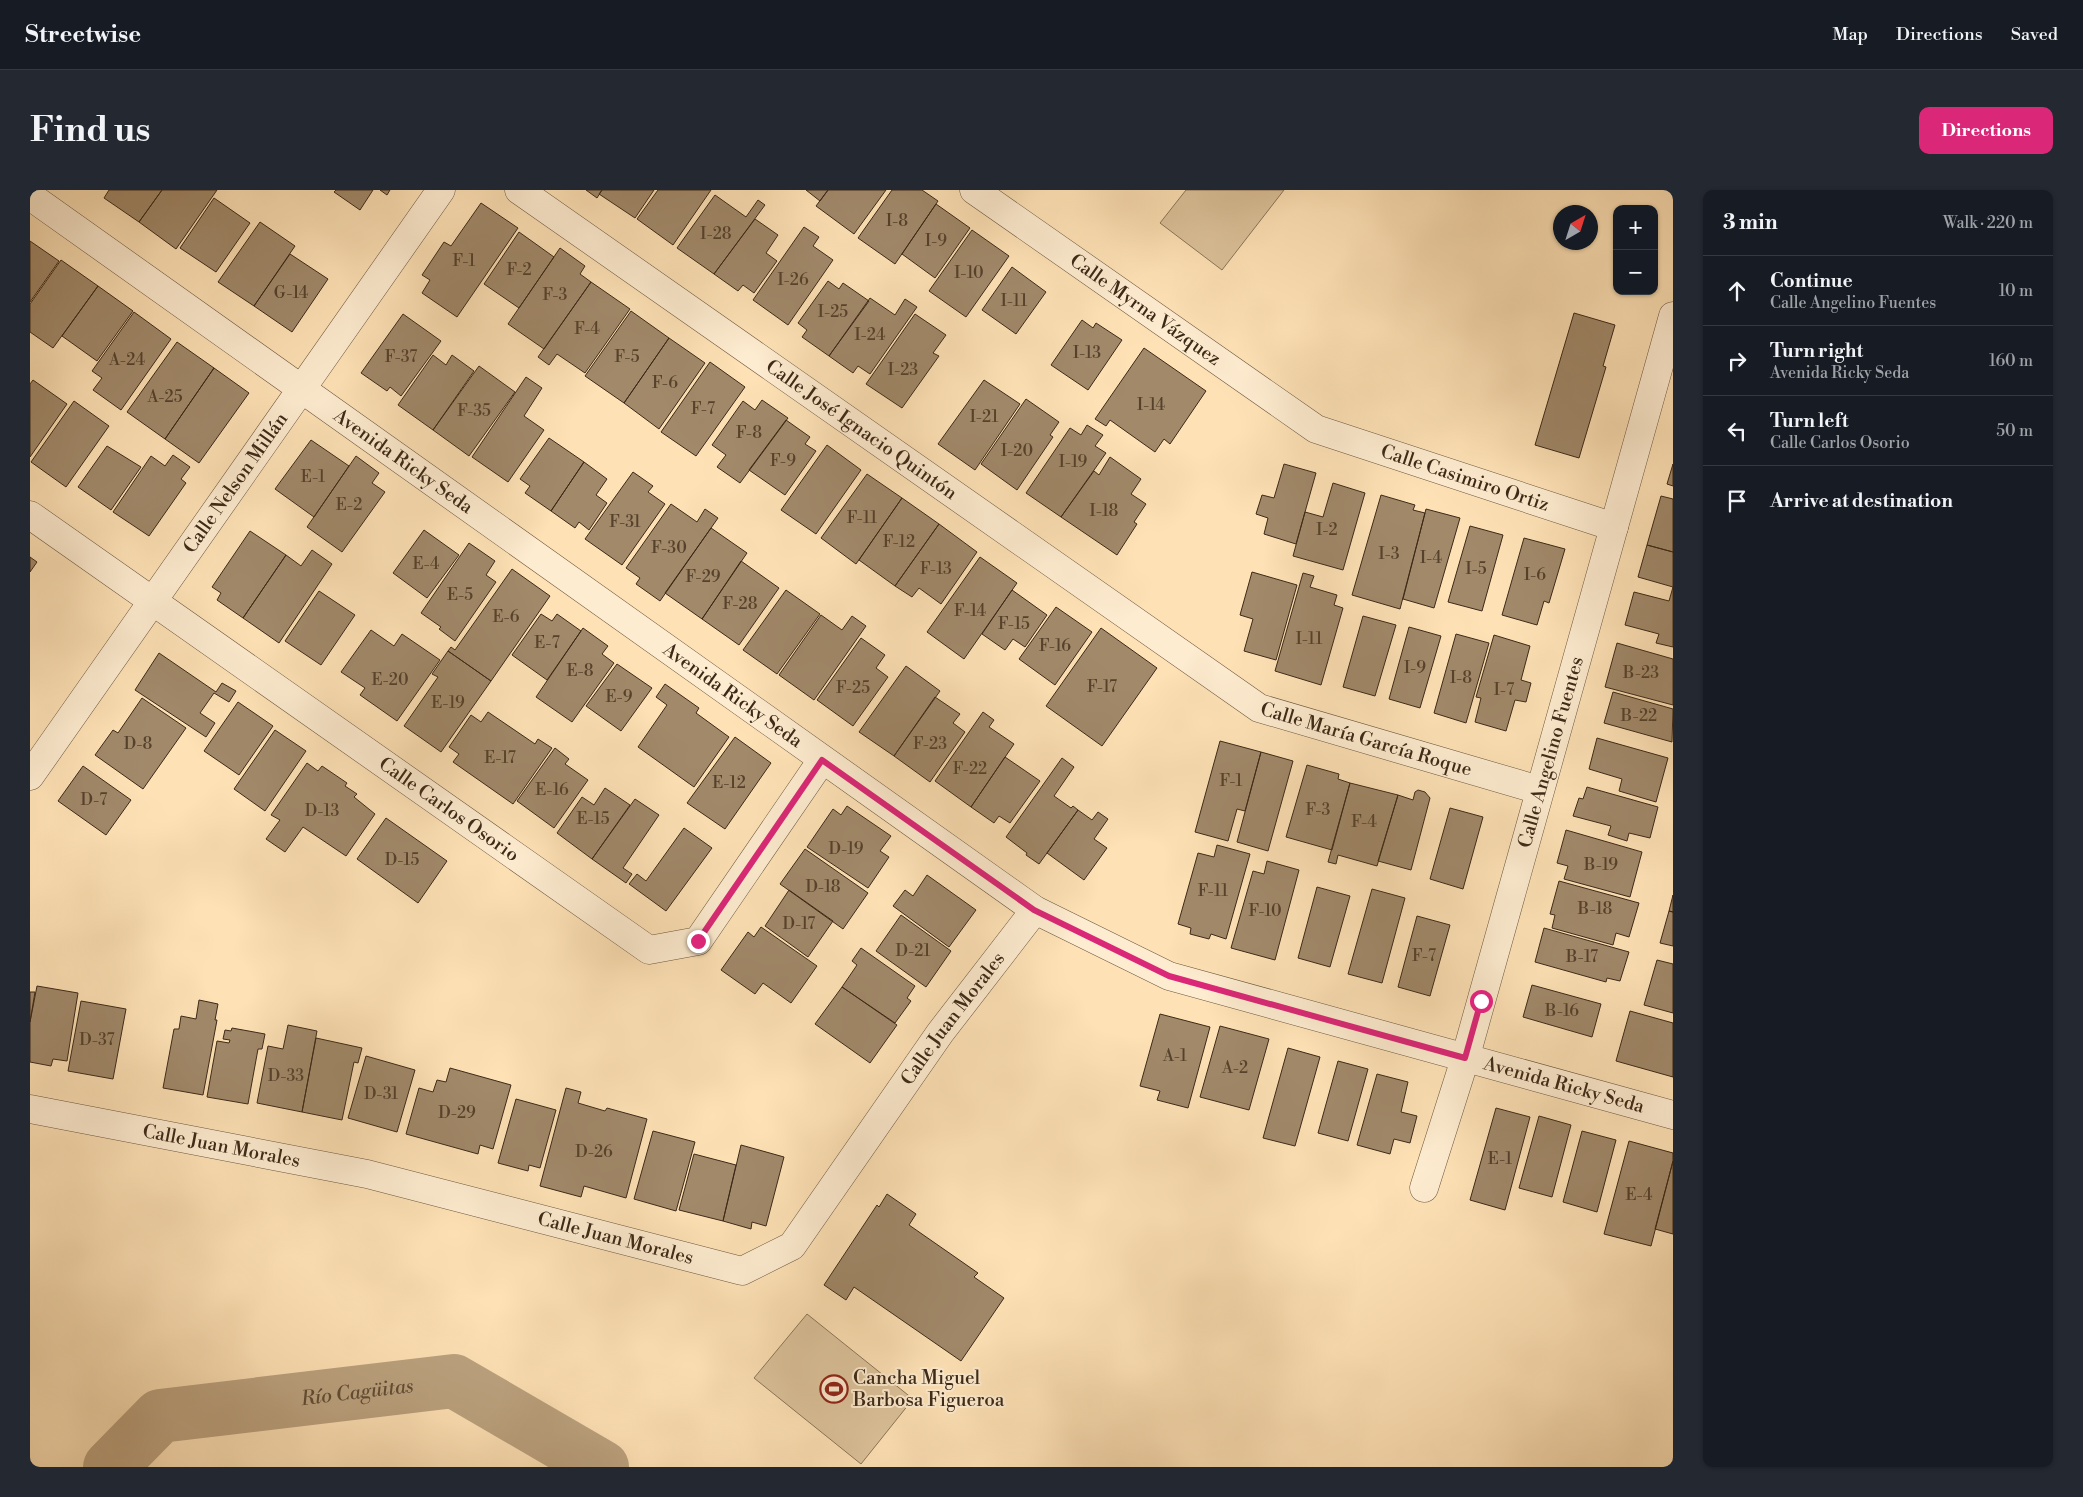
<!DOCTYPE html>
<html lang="en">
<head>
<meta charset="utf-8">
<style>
  body { margin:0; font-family:"Libre Bodoni",serif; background:#242831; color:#f1f3f6 }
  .controls { position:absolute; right:15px; top:15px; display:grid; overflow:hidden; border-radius:10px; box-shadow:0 1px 4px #0004 }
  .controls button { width:45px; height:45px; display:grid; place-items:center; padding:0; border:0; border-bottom:1px solid #363941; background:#171b24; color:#f1f3f6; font:25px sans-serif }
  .compass { position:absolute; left:1523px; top:15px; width:45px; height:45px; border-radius:50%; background:#171b24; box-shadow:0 1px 4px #0004; rotate:39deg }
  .stop { position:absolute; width:15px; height:15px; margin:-11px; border:4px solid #db2777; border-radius:50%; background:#fff }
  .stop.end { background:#db2777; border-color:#fff; box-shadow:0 1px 5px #0008 }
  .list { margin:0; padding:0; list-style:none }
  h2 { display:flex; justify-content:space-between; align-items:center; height:65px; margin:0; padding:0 20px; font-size:21px }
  h2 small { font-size:16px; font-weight:400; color:#9ea1a6 }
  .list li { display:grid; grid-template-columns:32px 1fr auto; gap:15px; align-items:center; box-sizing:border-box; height:70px; padding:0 20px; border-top:1px solid #363941 }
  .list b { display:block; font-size:19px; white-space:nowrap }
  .list p { margin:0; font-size:16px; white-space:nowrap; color:#9ea1a6 }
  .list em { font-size:16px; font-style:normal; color:#9ea1a6 }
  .icon { flex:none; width:28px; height:28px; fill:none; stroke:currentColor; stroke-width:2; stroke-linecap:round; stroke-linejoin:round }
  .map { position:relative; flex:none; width:1643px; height:1277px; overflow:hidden; border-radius:10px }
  header { display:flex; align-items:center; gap:30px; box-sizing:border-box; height:70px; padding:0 25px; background:#171b24; border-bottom:1px solid #363941 }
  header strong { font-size:24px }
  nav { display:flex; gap:28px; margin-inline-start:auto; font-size:18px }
  .intro { display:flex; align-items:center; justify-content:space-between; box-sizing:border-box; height:120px; padding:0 30px }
  h1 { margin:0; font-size:35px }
  .button { padding:12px 22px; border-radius:10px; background:#db2777; color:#fff; font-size:18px; font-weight:700 }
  main { display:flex; gap:30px; padding:0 30px }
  aside { flex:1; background:#171b24; border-radius:10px; box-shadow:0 1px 4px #0004 }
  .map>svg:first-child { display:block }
</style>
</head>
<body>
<header>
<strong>Streetwise</strong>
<nav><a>Map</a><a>Directions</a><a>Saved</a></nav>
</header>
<div class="intro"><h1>Find us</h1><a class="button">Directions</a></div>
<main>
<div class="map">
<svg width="1643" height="1277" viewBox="0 0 1643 1277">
  <rect width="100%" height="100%" fill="#fee2b6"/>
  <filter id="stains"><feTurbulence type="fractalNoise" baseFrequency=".004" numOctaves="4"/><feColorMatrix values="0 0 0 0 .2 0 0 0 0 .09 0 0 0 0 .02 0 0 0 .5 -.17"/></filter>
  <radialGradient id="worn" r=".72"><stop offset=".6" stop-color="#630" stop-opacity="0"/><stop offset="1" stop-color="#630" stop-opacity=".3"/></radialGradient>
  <!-- green -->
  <path fill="#ddc39b" stroke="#8c7659" d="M1156 0H1254L1192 80 1130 33Z
    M777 1124 883 1209 831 1274 724 1188Z"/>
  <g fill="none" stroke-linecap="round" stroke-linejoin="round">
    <!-- river -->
    <path stroke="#bca380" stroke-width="54" id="s1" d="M80 1277 130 1226 424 1191 572 1277"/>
  </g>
  <!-- building -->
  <path fill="#a1896a" stroke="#3c2917" d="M79 0H132L109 32 74 8Z
    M132 0H187L146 59 109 32Z
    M306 0H343L330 20 304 2Z
    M350 0H360L357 5Z
    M556 0H572L567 8Z
    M572 0H624L605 28 569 4Z
    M628 0H681L643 55 607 29Z
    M776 0H798L790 11Z
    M798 0H856L824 44 786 16Z
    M862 0H892L908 11 865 74 828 48Z
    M685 5 716 27 728 10 735 15 684 84 647 58Z
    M184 8 220 33 186 82 150 58Z
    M451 13 488 38 427 127 392 103 400 90 392 85 414 52 421 56Z
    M906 14 940 38 905 88 872 64Z
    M725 29 748 45 736 63 747 71 724 103 713 95 708 101 684 84Z
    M230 32 265 56 224 116 188 92Z
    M774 37 789 47 783 56 803 70 758 135 723 110Z
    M942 40 979 66 936 127 899 101Z
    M489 42 524 67 489 118 454 94Z
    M0 51 29 71 0 112Z
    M530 58 555 76 550 84 561 92 514 159 478 134Z
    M260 64 298 89 262 142 224 116Z
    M31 70 68 96 23 158 0 142V114Z
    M982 77 1016 102 986 144 952 120Z
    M798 91 809 99 813 93 839 111 799 166 772 147 777 140 768 133Z
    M561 92 600 119 555 183 527 164 519 175 508 167Z
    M68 96 103 121 67 171 32 146Z
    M840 108 865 125 875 109 887 117 840 184 828 176 823 183 799 166Z
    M601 121 639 148 594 213 555 186Z
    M104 122 141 149 91 220 63 200 72 188 62 181Z
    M1544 123 1585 135 1573 176 1576 177 1549 268 1505 255Z
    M373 124 411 151 371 206 360 197 357 201 331 183Z
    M885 124 916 145 903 163 909 166 872 218 836 194Z
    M1052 130 1063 138 1066 133 1092 150 1058 200 1021 175Z
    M639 148 675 173 629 239 594 213Z
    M147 152 184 178 135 249 97 222Z
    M1114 158 1176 201 1140 254 1134 249 1125 262 1080 230 1076 236 1065 229Z
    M403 165 416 175 422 165 444 181 403 240 368 215Z
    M680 172 715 197 666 266 631 242Z
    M449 176 485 202 439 266 403 240Z
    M184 178 219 203 169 273 135 249Z
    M496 187 512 198 494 226 514 240 478 292 442 267Z
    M3 190 37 214 0 267V194Z
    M954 190 990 214 945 280 908 254Z
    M996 209 1029 232 1020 245 1023 247 987 300 951 274Z
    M732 210 758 228 710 293 687 277 696 265 682 255 713 211 725 220Z
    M44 211 79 236 36 297 1 272Z
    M756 230 780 247 775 254 786 261 755 305 719 280Z
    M1057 235 1073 245 1065 256 1076 263 1031 327 996 303 1040 238 1051 245Z
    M519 248 554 272 521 321 495 303 500 296 490 289Z
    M281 250 319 276 284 327 245 299Z
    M797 255 831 280 786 344 751 320Z
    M77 256 111 277 81 320 48 297Z
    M143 265 160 277 151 289 156 293 119 346 83 322 121 266 135 276Z
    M326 266 349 283 342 293 355 302 312 362 277 337Z
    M1080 267 1111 289 1101 304 1116 314 1104 332 1107 334 1087 365 1031 327 1064 281 1069 285Z
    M554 272 577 289 566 305 577 313 559 340 549 332 545 338 521 321Z
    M1254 274 1286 283 1266 354 1234 344 1238 328 1226 324 1232 305 1244 308Z
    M1643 274V296L1637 294Z
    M603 282 623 296 618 302 635 314 592 375 555 349Z
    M837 284 872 308 826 374 791 348Z
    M1303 293 1335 303 1313 380 1263 366 1275 322 1293 327Z
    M1351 305 1385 315 1383 320 1395 323 1370 419 1322 405Z
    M1631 306 1643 309V362L1617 355Z
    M872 308 909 334 865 396 829 370Z
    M641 314 667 332 675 319 688 328 630 411 606 394 610 388 596 378Z
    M1396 319 1430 328 1404 418 1373 409Z
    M909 334 947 362 911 414 889 398 882 407 865 396Z
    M1440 336 1473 345 1452 421 1418 412Z
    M681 338 717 363 672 429 635 403Z
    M394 340 429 365 397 408 363 383Z
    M220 341 256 365 213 428 187 410 191 403 182 397Z
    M1494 348 1535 359 1519 413 1514 411 1507 435 1472 425Z
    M439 353 465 371 456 385 466 392 425 451 409 439 411 437 391 423Z
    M1617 355 1643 362V397L1608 387Z
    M282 360 302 374 249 453 213 428 256 365 271 376Z
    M0 367 7 372 0 382Z
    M950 367 987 393 934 469 897 442Z
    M711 371 749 398 709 455 672 429Z
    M482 379 520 406 461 491 418 461 421 457 425 460Z
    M1222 382 1267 395 1246 470 1214 461 1223 429 1210 425Z
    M1273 383 1284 386 1280 397 1307 405 1304 415 1313 418 1291 495 1245 481Z
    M1643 397V457L1626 453 1629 444 1595 435 1604 402 1639 411Z
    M756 400 790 424 747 484 713 460Z
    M982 400 1017 425 995 457 983 449 975 460 952 444Z
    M289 401 325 425 291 475 255 451Z
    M1026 417 1062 442 1025 495 989 469Z
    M511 424 522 431 527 424 551 441 517 490 482 465Z
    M791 425 812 440 822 426 836 436 784 510 749 485Z
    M1333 426 1366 435 1345 506 1313 497Z
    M1379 437 1411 446 1390 518 1359 509Z
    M553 438 578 456 572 464 584 473 542 532 506 507Z
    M1071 438 1127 478 1072 556 1016 516Z
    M341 440 364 456 372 444 410 470 367 531 330 505 335 498 311 482Z
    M1426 444 1459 453 1436 533 1404 523Z
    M1464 445 1500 456 1491 490 1501 493 1496 512 1485 510 1476 541 1445 532 1451 508 1446 507Z
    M831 448 855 465 846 478 858 487 823 536 787 510Z
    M1587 453 1643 469V515L1575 497Z
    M418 461 461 491 411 562 374 536 408 487 402 484Z
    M129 463 186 502 192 493 206 501 199 512 184 503 170 523 185 533 176 547 105 500Z
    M587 474 622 498 591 541 556 516Z
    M876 476 910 501 864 566 829 542Z
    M635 494 669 518 666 523 699 547 664 597 608 557 637 515 626 507Z
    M1583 502 1643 519 1642 552 1574 533Z
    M905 507 930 524 923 533 935 542 900 592 864 566Z
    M112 508 156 538 113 599 65 565 83 540 88 543Z
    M208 512 243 536 209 585 174 561Z
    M458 522 505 554 508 549 522 558 483 614 423 572 429 564 419 557 441 525 451 532Z
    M953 522 964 530 959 537 984 554 941 617 905 591Z
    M245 540 276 561 235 621 204 599Z
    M705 547 741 573 695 639 657 613Z
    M1567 548 1638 568 1626 612 1589 601 1592 589 1559 579Z
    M1190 551 1231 562 1215 621 1207 619 1198 651 1165 642Z
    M525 558 539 569 535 574 558 590 524 638 487 611Z
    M1231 562 1263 571 1238 661 1207 652Z
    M975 567 1010 591 980 633 969 626 964 633 941 617Z
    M1032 568 1044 577 1024 606 1041 618 1043 616 1048 620 1009 674 996 665 997 663 976 647Z
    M277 573 288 581 292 576 317 593 315 596 327 604 324 607 345 624 316 666 273 637 255 662 236 649 250 630 241 625Z
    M1277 575 1309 584 1308 589 1320 593 1302 660 1256 647Z
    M53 576 101 610 76 645 28 611Z
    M1320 593 1368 605 1347 676 1308 665 1306 674 1298 672Z
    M1557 597 1628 617 1620 648 1599 643 1597 651 1578 645 1581 636 1543 626 1549 608 1553 609Z
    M575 598 600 615 562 669 527 643 552 607 564 615Z
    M1388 600 1395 602 1400 608 1381 680 1348 671 1368 605 1383 610 1385 602Z
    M605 609 629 625 593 678 602 684 596 693 562 669Z
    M817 616 861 646 850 661 859 667 838 698 777 657 803 619 811 625Z
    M1420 618 1453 627 1433 699 1400 689Z
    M1048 620 1062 630 1068 622 1078 629 1064 649 1077 658 1054 690 1017 663Z
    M356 628 417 671 388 713 327 669Z
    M654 638 682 658 636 721 599 694 607 684 616 691Z
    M1536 640 1612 662 1600 707 1534 689 1538 676 1527 673Z
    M1187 655 1220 664 1196 749 1181 744 1179 749 1160 744 1161 738 1148 734 1168 663 1184 667Z
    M775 659 838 703 813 739 750 694Z
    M1237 671 1269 680 1245 770 1201 758 1223 681 1234 684Z
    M897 685 946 720 919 757 863 716 875 700 883 706Z
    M1529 691 1609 713 1599 747 1586 743 1583 755 1522 738 1525 725 1520 724Z
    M1287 697 1320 706 1300 777 1268 768Z
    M1342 699 1375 708 1352 793 1318 784Z
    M759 700 803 731 778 767 735 736Z
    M1643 705V722L1639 721Z
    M1639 721 1643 722V756L1630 753Z
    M871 725 921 761 896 797 846 761Z
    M1387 726 1420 735 1400 806 1368 797Z
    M731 737 787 776 761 813 733 793 725 804 691 780 718 742 724 747Z
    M1514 738 1599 762 1590 791 1577 788 1576 792 1505 772Z
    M831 758 885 796 877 808 881 811 865 833 812 797 827 775 822 771Z
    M1627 770 1643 774V823L1614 815Z
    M1502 795 1571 814 1562 847 1493 827Z
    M7 796 48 803 37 871 23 869 21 876 0 872V832Z
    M812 797 867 835 840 873 785 834Z
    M0 802H5L0 832Z
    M169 810 188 814 185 830H187L173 905 133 898 144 839H149L151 826 166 829Z
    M51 811 96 819 83 889 38 881Z
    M1600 821 1643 833V887L1586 871Z
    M1130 824 1180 837 1158 918 1127 910 1130 901 1110 896Z
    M258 835 287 841 272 922 227 913 238 856 253 859Z
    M1190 836 1239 849 1219 920 1170 907Z
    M202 838 235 844 232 859H228L218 914 177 907 187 851 199 853 200 850 193 849 195 840 201 841Z
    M286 848 332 858 328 873 324 872 312 930 272 922Z
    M1258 858 1290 867 1265 956 1233 948Z
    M336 866 385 880 367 942 318 928Z
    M1308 871 1338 879 1318 951 1288 943Z
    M420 878 481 895 463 959 450 955 448 964 376 944 389 898 403 902 407 890 416 892Z
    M1347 884 1378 892 1371 922 1387 926 1380 953 1364 949 1360 964 1327 955Z
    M536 898 551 902 548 913 575 921 577 918 617 929 596 1008 554 996 551 1007 510 996Z
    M486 909 526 920 510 978 499 975 498 981 468 973Z
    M1466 918 1500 927 1475 1020 1440 1010Z
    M1509 926 1541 935 1522 1007 1489 998Z
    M623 941 665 952 646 1021 604 1009Z
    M1552 941 1586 950 1567 1022 1533 1012Z
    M1599 951 1643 963V971L1621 1056 1574 1044Z
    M711 955 754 967 736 1036 722 1032 721 1039 693 1031Z
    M664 964 706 975 693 1031 649 1020Z
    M1643 971V1044L1625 1039Z
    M857 1004 886 1024 879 1035 948 1083 944 1087 974 1108 931 1171 824 1097 816 1110 794 1095 847 1015 849 1017Z"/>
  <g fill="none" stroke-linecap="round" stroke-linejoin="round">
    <!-- street casing -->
    <g stroke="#6c573f" stroke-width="29">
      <g id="street">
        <path id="s2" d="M489 0 1229 518 1509 600"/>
        <path id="s3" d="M944 0 1286 239 1584 337"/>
        <path id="s4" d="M0 6 1005 720 1139 786 1643 925"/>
        <path id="s5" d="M0 325 619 760 668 751 792 570"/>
        <path id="s6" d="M0 586 411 0"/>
        <path id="s7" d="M0 919 337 984 712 1081 762 1056 910 843 1005 720"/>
        <path id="s8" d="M1394 998 1435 869 1643 126"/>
      </g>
    </g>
    <!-- street -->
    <use href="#street" stroke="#feecd0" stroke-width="28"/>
  </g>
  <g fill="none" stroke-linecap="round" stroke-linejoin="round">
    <!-- route -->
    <path stroke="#db2777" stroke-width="6" d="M668 751 792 570 1004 720 1139 786 1435 868 1451 811"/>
  </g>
  <!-- icons -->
  <defs>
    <g id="stadium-ring" transform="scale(1.4375)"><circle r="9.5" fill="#feecd0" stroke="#8f2418" stroke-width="1.5"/><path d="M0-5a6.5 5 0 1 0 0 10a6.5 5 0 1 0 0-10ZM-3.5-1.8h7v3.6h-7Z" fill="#8f2418"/></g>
  </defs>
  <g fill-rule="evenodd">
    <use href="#stadium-ring" x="804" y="1199"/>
  </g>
  <g text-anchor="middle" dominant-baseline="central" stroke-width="4" stroke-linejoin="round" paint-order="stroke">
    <!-- number labels -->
    <g font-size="16" fill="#55412c">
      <text x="867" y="31">I-8</text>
      <text x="686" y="44">I-28</text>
      <text x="906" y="51">I-9</text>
      <text x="434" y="71">F-1</text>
      <text x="489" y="80">F-2</text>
      <text x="939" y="83">I-10</text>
      <text x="763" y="90">I-26</text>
      <text x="261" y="103">G-14</text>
      <text x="525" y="105">F-3</text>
      <text x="984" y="111">I-11</text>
      <text x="803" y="122">I-25</text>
      <text x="557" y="139">F-4</text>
      <text x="840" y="145">I-24</text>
      <text x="1057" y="163">I-13</text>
      <text x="371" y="167">F-37</text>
      <text x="597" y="167">F-5</text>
      <text x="97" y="170">A-24</text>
      <text x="873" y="180">I-23</text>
      <text x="635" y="193">F-6</text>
      <text x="135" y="207">A-25</text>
      <text x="1121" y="215">I-14</text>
      <text x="673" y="219">F-7</text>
      <text x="444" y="221">F-35</text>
      <text x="954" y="227">I-21</text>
      <text x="719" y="243">F-8</text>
      <text x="987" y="261">I-20</text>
      <text x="753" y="271">F-9</text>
      <text x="1043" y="272">I-19</text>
      <text x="283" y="287">E-1</text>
      <text x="319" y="315">E-2</text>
      <text x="1074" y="321">I-18</text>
      <text x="832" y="328">F-11</text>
      <text x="595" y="332">F-31</text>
      <text x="1297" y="340">I-2</text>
      <text x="869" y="352">F-12</text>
      <text x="639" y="358">F-30</text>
      <text x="1359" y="364">I-3</text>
      <text x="1401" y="368">I-4</text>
      <text x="396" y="374">E-4</text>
      <text x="906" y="379">F-13</text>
      <text x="1446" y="379">I-5</text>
      <text x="1505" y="385">I-6</text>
      <text x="673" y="387">F-29</text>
      <text x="430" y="405">E-5</text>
      <text x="710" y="414">F-28</text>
      <text x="940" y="421">F-14</text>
      <text x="476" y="427">E-6</text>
      <text x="984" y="434">F-15</text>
      <text x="1279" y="449">I-11</text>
      <text x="517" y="453">E-7</text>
      <text x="1025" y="456">F-16</text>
      <text x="1385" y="478">I-9</text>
      <text x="550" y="481">E-8</text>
      <text x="1611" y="483">B-23</text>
      <text x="1431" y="488">I-8</text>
      <text x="360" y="490">E-20</text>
      <text x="1072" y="497">F-17</text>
      <text x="823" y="498">F-25</text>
      <text x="1474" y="500">I-7</text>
      <text x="589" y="507">E-9</text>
      <text x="418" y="513">E-19</text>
      <text x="1609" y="526">B-22</text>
      <text x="108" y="554">D-8</text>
      <text x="900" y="554">F-23</text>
      <text x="470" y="568">E-17</text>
      <text x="940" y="579">F-22</text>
      <text x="1201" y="591">F-1</text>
      <text x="699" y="593">E-12</text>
      <text x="522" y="600">E-16</text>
      <text x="64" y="610">D-7</text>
      <text x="1288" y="620">F-3</text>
      <text x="292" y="621">D-13</text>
      <text x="563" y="629">E-15</text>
      <text x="1334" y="632">F-4</text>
      <text x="816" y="659">D-19</text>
      <text x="372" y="670">D-15</text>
      <text x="1571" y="675">B-19</text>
      <text x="793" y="697">D-18</text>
      <text x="1183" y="701">F-11</text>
      <text x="1565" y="719">B-18</text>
      <text x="1235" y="721">F-10</text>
      <text x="769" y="734">D-17</text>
      <text x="883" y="761">D-21</text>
      <text x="1394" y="766">F-7</text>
      <text x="1552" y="767">B-17</text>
      <text x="1532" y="821">B-16</text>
      <text x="67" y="850">D-37</text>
      <text x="1145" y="866">A-1</text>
      <text x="1205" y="878">A-2</text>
      <text x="256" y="886">D-33</text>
      <text x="351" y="904">D-31</text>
      <text x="427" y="923">D-29</text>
      <text x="564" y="962">D-26</text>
      <text x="1470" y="969">E-1</text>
      <text x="1609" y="1005">E-4</text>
    </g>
    <!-- street labels -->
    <g font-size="19" fill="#3c2917" stroke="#feecd0">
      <text stroke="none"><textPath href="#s3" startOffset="209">Calle Myrna Vázquez</textPath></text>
      <text stroke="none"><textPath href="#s2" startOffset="418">Calle José Ignacio Quintón</textPath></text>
      <text stroke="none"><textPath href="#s4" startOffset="458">Avenida Ricky Seda</textPath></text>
      <text stroke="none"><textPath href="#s3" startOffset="574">Calle Casimiro Ortiz</textPath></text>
      <text stroke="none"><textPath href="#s6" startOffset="358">Calle Nelson Millán</textPath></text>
      <text stroke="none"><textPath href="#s4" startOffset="862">Avenida Ricky Seda</textPath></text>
      <text stroke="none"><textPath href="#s2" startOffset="1015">Calle María García Roque</textPath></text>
      <text stroke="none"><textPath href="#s8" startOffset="454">Calle Angelino Fuentes</textPath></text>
      <text stroke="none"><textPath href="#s5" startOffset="512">Calle Carlos Osorio</textPath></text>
      <text stroke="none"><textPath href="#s7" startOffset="1065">Calle Juan Morales</textPath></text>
      <text stroke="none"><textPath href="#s4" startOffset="1792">Avenida Ricky Seda</textPath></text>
      <text stroke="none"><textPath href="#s7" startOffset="195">Calle Juan Morales</textPath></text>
      <text stroke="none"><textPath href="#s7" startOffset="600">Calle Juan Morales</textPath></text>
    </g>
    <!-- poi labels -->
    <g font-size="19" fill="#3c2917" stroke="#feecd0" text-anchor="start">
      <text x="823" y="1188">Cancha Miguel<tspan x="823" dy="22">Barbosa Figueroa</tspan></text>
    </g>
    <!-- water labels -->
    <g font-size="20" font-style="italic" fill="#624e36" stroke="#feecd0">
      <text stroke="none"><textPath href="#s1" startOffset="270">Río Cagüitas</textPath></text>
    </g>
  </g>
  <rect width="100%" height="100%" filter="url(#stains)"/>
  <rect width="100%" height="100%" fill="url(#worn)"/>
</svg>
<div class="controls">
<button>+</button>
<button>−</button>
</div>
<svg class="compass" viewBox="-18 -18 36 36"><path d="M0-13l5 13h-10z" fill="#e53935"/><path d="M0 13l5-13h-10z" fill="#9ea1a6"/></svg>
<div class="stop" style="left:1451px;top:811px"></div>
<div class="stop end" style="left:668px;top:751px"></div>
</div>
<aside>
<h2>3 min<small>Walk · 220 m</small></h2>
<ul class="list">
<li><svg class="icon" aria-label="ahead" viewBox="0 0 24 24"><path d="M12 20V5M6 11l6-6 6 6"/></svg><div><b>Continue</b><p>Calle Angelino Fuentes</p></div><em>10 m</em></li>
<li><svg class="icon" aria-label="right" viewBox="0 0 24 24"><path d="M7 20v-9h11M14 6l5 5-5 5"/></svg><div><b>Turn right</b><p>Avenida Ricky Seda</p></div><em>160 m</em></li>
<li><svg class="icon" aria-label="left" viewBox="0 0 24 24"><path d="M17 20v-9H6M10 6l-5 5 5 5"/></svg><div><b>Turn left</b><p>Calle Carlos Osorio</p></div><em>50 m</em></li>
<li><svg class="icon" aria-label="arrive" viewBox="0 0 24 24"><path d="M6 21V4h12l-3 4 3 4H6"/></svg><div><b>Arrive at destination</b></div></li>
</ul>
</aside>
</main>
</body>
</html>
